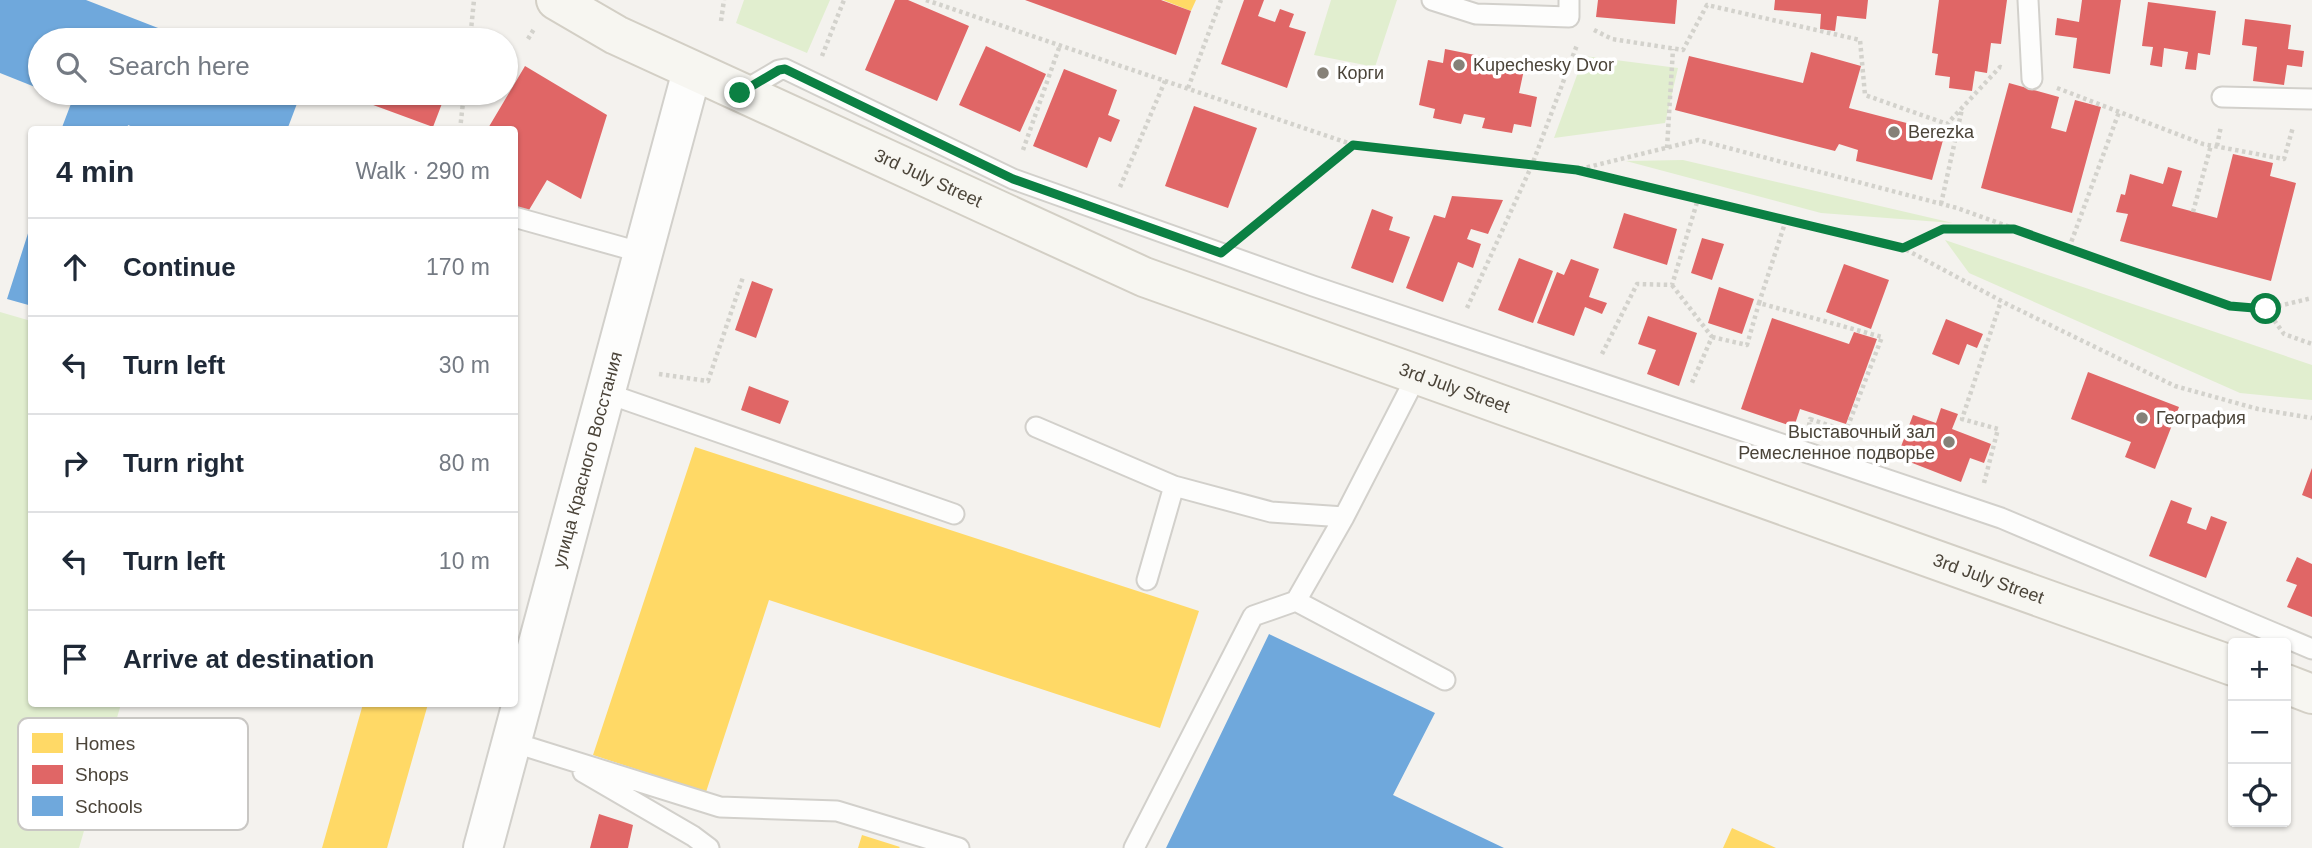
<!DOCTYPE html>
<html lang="en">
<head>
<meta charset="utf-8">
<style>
  body { margin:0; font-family:Arial,sans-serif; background:#f6f6f7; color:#1f2937 }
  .controls { position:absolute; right:21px; bottom:21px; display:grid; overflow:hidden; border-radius:7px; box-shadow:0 2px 5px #0004 }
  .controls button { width:63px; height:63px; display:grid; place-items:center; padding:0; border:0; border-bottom:2px solid #e0e1e3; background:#fff; color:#1f2937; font:35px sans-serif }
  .stop { position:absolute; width:21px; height:21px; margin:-16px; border:5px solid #0b8043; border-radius:50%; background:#fff }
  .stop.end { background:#0b8043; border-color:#fff; box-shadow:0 2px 7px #0008 }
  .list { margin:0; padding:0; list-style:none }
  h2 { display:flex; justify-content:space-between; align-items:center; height:91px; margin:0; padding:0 28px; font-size:30px }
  h2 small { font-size:23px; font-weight:400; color:#747a83 }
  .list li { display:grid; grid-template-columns:46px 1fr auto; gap:21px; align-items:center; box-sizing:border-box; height:98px; padding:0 28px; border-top:2px solid #e0e1e3 }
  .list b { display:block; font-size:26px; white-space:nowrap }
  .list em { font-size:23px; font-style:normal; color:#747a83 }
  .icon { flex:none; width:38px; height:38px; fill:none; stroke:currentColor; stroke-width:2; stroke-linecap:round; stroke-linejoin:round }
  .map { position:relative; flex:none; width:2312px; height:848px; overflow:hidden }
  .search { position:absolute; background:#fff; box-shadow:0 2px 5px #0004; left:28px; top:28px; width:490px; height:77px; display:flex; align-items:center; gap:18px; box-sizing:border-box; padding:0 24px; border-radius:38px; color:#747a83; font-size:26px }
  .panel { position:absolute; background:#fff; box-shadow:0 2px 5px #0004; left:28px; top:126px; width:490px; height:581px; border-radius:7px }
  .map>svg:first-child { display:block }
</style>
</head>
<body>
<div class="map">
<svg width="2312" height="848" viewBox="0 0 2312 848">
  <rect width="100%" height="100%" fill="#f4f2ee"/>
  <!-- green -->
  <path fill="#e1eecf" d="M744 0H830L807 53 736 23Z
    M1331 0H1397L1375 67 1314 55Z
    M1584 56 1678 68 1665 123 1554 138Z
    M1683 160 1953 223 1821 213 1626 161Z
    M1945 240 2312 365V400L2240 393 1969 273Z
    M0 312 31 321 32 704H121L79 848H0Z"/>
  <!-- homes -->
  <path fill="#ffd966" d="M1163 0H1196L1191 11Z
    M695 447 1199 611 1160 728 769 600 706 792 593 755Z
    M363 704H428L387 848H322Z
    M1732 828 1776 848H1723Z
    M862 835 900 847 899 848H858Z"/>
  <!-- shops -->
  <path fill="#e06666" d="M895 0H908L969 26 937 101 865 70Z
    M1025 0H1161L1191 11 1176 55Z
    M1244 0H1264L1258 16 1275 22 1280 9 1294 14 1289 27 1306 32 1287 88 1221 64Z
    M1598 0H1677L1675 24 1596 17Z
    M1775 0H1868L1866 19 1837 16 1835 31 1820 29 1821 14 1774 10Z
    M1939 0H2007L2001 44 1991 43 1987 73 1975 71 1972 91 1949 88 1950 77 1935 75 1938 54 1932 53Z
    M2082 0H2121L2110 74 2073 68 2077 38 2055 35 2057 18 2079 22Z
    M2148 2 2216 11 2210 55 2198 53 2196 70 2185 69 2188 52 2164 48 2162 67 2150 65 2153 47 2142 46Z
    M2245 19 2291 25 2288 49 2304 51 2302 67 2287 65 2284 85 2253 81 2257 47 2242 45Z
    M986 46 1046 74 1020 132 959 105Z
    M1445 49 1525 65 1519 93 1537 97 1531 127 1514 124 1512 133 1482 128 1485 118 1464 114 1461 124 1433 118 1435 109 1419 105 1428 60 1443 63Z
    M1811 52 1861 66 1849 108 1945 133 1932 180 1856 161 1858 150 1839 144 1835 151 1675 110 1689 56 1803 83Z
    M525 66 607 115 581 199 547 180 526 215 514 208V130H487Z
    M1064 69 1117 90 1108 115 1120 120 1111 142 1099 137 1087 168 1033 146Z
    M2009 83 2059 97 2051 128 2066 132 2075 100 2101 107 2072 213 1981 188Z
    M368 93H446L433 127 365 102Z
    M1194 106 1257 128 1228 208 1165 186Z
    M2233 154 2273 163 2270 176 2296 183 2271 281 2120 241 2128 214 2116 212 2121 194 2125 195 2130 174 2163 184 2168 167 2182 171 2172 206 2217 218Z
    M1452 196 1503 200 1488 234 1471 229 1467 239 1481 244 1473 268 1458 262 1443 302 1406 288 1434 215 1445 218Z
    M1372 209 1393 217 1389 230 1410 237 1393 283 1351 268Z
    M1624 213 1677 229 1667 265 1613 248Z
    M1702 238 1724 244 1712 280 1691 273Z
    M1519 258 1553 271 1533 323 1498 310Z
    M1571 259 1599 269 1589 297 1607 303 1602 314 1585 307 1574 336 1537 323 1557 272 1564 275Z
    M1844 264 1889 280 1871 329 1826 312Z
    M752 281 773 289 756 338 735 330Z
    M1719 287 1754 299 1742 334 1708 323Z
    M1648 316 1697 333 1679 386 1647 374 1656 350 1638 344Z
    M1772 318 1849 344 1854 332 1877 339 1846 424 1800 409 1794 427 1741 409Z
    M1946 319 1983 334 1977 348 1967 344 1959 365 1932 354Z
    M2088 372 2179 407 2155 469 2125 457 2131 442 2071 419Z
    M749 386 789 401 780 424 741 410Z
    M1941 408 1958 414 1952 429 1991 444 1984 463 1970 458 1961 482 1897 457 1913 415 1936 423Z
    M2312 468V499L2302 495Z
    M2171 500 2192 508 2187 523 2206 530 2211 516 2227 522 2206 578 2149 556Z
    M2297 557 2312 564V617L2287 607 2297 585 2286 581Z
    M599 814 633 825 628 848H590Z"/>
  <!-- schools -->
  <path fill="#6fa8dc" d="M0 0H86L189 40H40V89L0 73Z
    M51 93H301L287 130H140L128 125 127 130H61L72 101Z
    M31 224H32V306L7 299Z
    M1269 634 1435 713 1393 795 1504 848H1166Z"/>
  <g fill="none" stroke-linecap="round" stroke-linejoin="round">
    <!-- service casing -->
    <g stroke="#d2d0cb" stroke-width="23">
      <path id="service" d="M1432 0 1476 14 1569 17V0
        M2028 0 2032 79
        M740 93 779 70 785 69 1013 179 1313 286 2001 518 2312 649
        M2222 97 2312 99
        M514 217 643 253
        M606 393 954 514
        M1036 427 1174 486 1271 512 1344 517
        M1147 580 1174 486
        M1296 601 1445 680
        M512 742 720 807 837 811 959 848
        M583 772 693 836 709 848
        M1134 848 1253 616 1296 601 1344 517 1417 375"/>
    </g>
    <!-- minor casing -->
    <g stroke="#d2d0cb" stroke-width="42">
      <g id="minor">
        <path id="s1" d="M483 848 692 71"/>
      </g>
    </g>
    <!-- secondary casing -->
    <g stroke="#d3cfc5" stroke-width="42">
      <g id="secondary">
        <path id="s2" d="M556 0 616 35 1144 277 2233 666"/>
        <path d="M2286 684 2312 694"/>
      </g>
    </g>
    <!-- path -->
    <path stroke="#d3d2cc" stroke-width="4.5" stroke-dasharray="3.5 3.5" stroke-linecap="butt" d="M926 0 1354 145 1577 170 1903 248 2007 304 2175 386 2258 409 2312 418
      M721 21 724 0
      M1594 30 1612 39 1683 50 1707 5 1860 40 1865 95 1947 124 2000 67 2003 68
      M528 39 534 29
      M470 40 474 0
      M822 56 844 0
      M1188 88 1221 0
      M2057 88 2203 144 2284 159 2293 127
      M460 130 464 93
      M2217 146 2221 126
      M1667 148 1673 49
      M1023 150 1060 45
      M1580 169 1698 140 1957 208 2230 306 2266 309 2312 298
      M1120 187 1165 81
      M1941 204 1962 109
      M2193 212 2211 145
      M1786 220 1759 303 1882 337 1846 431 1810 419 1809 426
      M1246 232 1353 145
      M1904 248 1943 229H2010
      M2069 248 2119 112
      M1672 285 1712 337 1691 385
      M1467 308 1532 165 1577 45
      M2266 309 2284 334 2312 344
      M1712 337 1747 345 1759 303
      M1602 354 1637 284 1672 285 1698 199
      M659 374 708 381 743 277
      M1984 483 1998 429 1962 419 2001 301"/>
    <!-- service -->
    <use href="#service" stroke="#fdfdfc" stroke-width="19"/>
    <!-- minor -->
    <use href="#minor" stroke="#fdfdfc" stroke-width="38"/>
    <!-- secondary -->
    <use href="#secondary" stroke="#f7f6f1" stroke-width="38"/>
  </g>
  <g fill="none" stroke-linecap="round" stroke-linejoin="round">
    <!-- route -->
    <path stroke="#0b8043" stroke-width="9" d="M740 93 779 70 785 69 1013 179 1221 253 1353 145 1577 170 1903 248 1943 229H2014L2230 306 2266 309"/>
  </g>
  <!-- markers -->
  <g fill="#868178" stroke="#fff" stroke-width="2.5">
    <circle cx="1459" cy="65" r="7"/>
    <circle cx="1323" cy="73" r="7"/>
    <circle cx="1894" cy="132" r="7"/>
    <circle cx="2142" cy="418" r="7"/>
    <circle cx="1949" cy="442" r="7"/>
  </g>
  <g text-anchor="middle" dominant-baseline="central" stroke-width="7" stroke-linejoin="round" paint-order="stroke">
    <!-- poi labels -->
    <g font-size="18" fill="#4b4439" stroke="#fff" text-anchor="start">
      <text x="1473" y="65">Kupechesky Dvor</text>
      <text x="1337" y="73">Корги</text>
      <text x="1908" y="132">Berezka</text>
      <text x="2156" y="418">География</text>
      <text x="1935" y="432" text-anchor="end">Выставочный зал<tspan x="1935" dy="21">Ремесленное подворье</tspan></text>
    </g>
    <!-- street labels -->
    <g font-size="18" fill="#4b4439" stroke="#fff">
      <text stroke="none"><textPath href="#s2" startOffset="413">3rd July Street</textPath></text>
      <text stroke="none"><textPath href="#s2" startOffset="980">3rd July Street</textPath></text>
      <text stroke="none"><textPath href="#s1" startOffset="402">улица Красного Восстания</textPath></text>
      <text stroke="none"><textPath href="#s2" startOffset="1547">3rd July Street</textPath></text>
    </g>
  </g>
  <!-- legend -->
  <rect x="18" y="718" width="230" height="112" rx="10" fill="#fff" stroke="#c9c7c4" stroke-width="2"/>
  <rect x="32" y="733" width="31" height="20" fill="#ffd966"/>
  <rect x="32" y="765" width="31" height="19" fill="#e06666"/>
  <rect x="32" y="796" width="31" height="20" fill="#6fa8dc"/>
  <g font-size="19" fill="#4b4439">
    <text x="75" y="750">Homes</text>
    <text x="75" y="781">Shops</text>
    <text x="75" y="813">Schools</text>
  </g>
</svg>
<div class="controls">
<button>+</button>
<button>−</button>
<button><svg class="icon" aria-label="locate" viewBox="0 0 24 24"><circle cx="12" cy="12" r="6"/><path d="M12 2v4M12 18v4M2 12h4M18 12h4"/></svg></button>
</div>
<div class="stop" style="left:2266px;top:309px"></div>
<div class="stop end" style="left:740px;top:93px"></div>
<div class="search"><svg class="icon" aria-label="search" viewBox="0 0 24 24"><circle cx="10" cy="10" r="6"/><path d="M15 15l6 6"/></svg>Search here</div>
<section class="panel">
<h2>4 min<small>Walk · 290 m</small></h2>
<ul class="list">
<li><svg class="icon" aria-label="ahead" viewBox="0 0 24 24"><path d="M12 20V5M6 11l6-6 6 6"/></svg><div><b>Continue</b></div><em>170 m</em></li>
<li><svg class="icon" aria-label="left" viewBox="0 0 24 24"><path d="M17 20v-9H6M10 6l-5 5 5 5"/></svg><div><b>Turn left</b></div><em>30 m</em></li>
<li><svg class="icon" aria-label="right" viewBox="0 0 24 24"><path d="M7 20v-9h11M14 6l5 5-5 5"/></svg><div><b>Turn right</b></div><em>80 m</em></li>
<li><svg class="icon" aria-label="left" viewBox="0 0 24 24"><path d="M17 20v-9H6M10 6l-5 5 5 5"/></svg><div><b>Turn left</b></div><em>10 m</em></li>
<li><svg class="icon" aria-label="arrive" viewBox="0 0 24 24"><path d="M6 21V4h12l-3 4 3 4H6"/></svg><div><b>Arrive at destination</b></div></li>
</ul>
</section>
</div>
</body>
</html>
